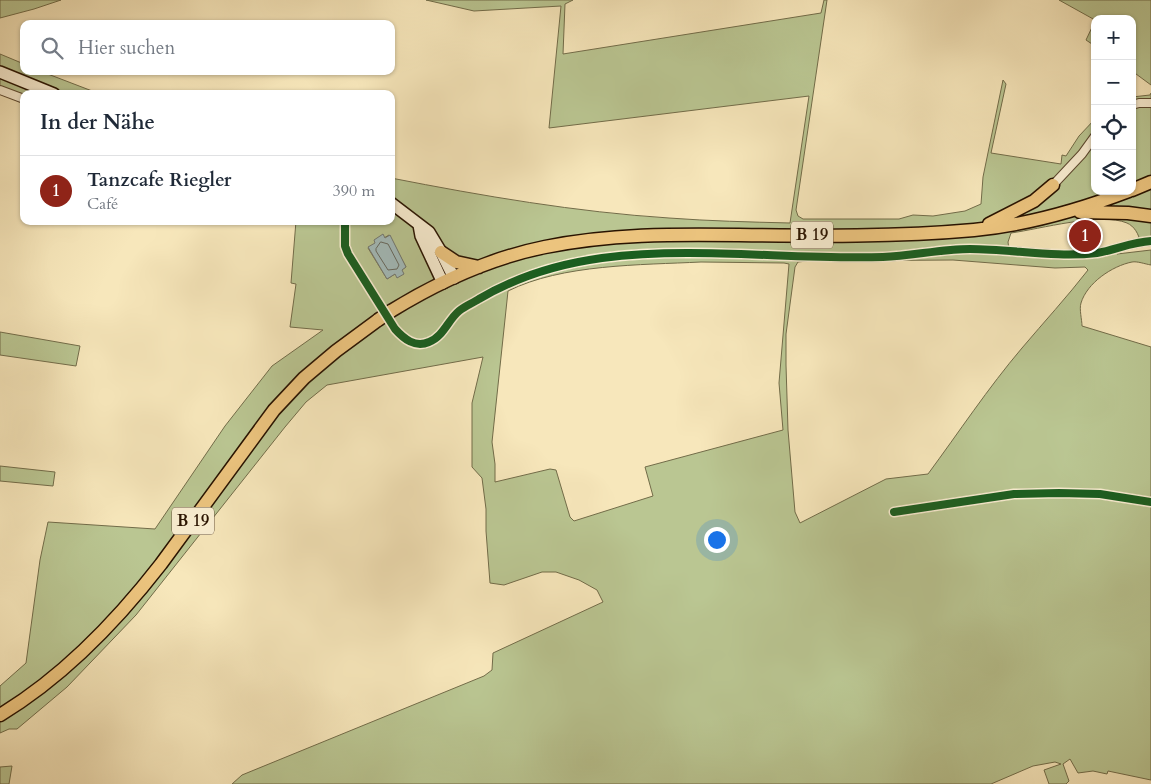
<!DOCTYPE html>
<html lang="de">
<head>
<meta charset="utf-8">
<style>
  body { margin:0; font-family:Cardo,serif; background:#f6f6f7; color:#1f2937 }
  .controls { position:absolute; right:15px; top:15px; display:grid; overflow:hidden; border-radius:10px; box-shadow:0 1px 4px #0004 }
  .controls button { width:45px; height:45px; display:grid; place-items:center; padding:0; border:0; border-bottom:1px solid #e0e1e3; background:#fff; color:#1f2937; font:25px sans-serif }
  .you { position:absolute; left:716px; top:539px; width:18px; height:18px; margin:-12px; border:4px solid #fff; border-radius:50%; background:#1a73e8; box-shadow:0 0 0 8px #1a73e833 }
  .badge { display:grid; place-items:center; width:32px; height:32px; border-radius:50%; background:#8f2418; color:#fff; font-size:16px; font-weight:700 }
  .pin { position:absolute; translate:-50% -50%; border:2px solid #fff; box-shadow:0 1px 5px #0006 }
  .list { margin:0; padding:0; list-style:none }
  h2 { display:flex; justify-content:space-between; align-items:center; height:65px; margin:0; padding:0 20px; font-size:21px }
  h2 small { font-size:16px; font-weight:400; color:#747a83 }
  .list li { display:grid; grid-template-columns:32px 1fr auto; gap:15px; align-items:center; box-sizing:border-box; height:70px; padding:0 20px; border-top:1px solid #e0e1e3 }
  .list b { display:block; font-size:19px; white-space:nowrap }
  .list p { margin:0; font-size:16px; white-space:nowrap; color:#747a83 }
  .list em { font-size:16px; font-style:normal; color:#747a83 }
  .icon { flex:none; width:28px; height:28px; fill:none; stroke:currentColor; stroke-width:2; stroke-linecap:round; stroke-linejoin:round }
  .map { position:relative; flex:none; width:1151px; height:784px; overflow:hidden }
  .search { position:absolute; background:#fff; box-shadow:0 1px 4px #0004; left:20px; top:20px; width:375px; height:55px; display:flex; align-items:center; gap:12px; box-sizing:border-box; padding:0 18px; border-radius:10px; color:#747a83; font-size:19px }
  .panel { position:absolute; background:#fff; box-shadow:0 1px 4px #0004; left:20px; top:90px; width:375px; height:135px; border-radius:10px }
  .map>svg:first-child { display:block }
</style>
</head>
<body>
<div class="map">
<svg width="1151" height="784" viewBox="0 0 1151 784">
  <rect width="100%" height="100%" fill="#f7e7bb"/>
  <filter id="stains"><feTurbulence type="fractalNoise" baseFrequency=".004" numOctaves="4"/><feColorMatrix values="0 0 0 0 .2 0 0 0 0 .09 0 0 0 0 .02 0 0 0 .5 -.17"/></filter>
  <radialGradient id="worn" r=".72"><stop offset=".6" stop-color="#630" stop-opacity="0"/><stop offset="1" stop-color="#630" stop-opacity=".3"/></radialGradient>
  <!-- green -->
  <path fill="#bac692" stroke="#726c49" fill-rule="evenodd" d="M0 0H61L34 9 0 18Z
    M426 0H573L565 4 563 54 821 13 824 0H827L796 210 798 216 803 219H899L913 215 933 216 965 211 981 204 983 177 1003 80 1006 84 991 153 1061 164 1062 155 1066 156 1079 136 1095 119V191H1132V97L1150 95 1151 93V241L1140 242C1139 234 1134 226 1127 223 1101 212 1040 229 1011 233L1008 242 1009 250 1096 253 1132 243 1117 254 1151 250V265C1145 264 1137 261 1132 262 1112 266 1087 283 1081 303 1079 309 1082 320 1082 326L1151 347V780L1108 771 1107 774 1093 771 1078 773 1070 759 1063 764 1069 781 1066 784H1049L1044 770 1061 764 1055 762 1033 766 991 784H232L242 775 484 676 492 670 493 653 603 602 597 590 579 580 556 572H542L504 585 490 583 486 531V509L482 478 472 467V403L483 357 327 385 306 402 285 427 136 615 67 687 17 729H9L0 733V686L26 663 40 560 48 522 155 529 225 426 272 366 323 330 290 327 296 284 291 283 296 221H391V178C483 196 576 212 669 218 709 221 750 222 790 223L809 96 549 128 561 6 474 11ZM429 232 462 264 478 267 443 282ZM383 235 384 238 389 235 406 267 387 279 368 248 376 243ZM953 260 1055 268 1085 267 1088 270C1067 297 1044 322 1022 348 988 388 959 432 928 474L886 479 800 523 795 512 788 430 786 365V334L795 267 798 262 807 261ZM701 262 784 263 789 264 779 383 783 430 645 467 653 496 574 521 570 517 556 470 550 469 495 482V464L492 442 508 291C562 264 641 265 701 262Z
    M1059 0H1151V85L1132 71V19L1095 20Z
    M1095 21V46L1086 40Z
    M0 54 24 64V71H40L100 94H24V99L0 90Z
    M0 332 80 346 76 366 0 355Z
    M0 466 55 472 53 486 0 481Z
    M12 766 9 784H0V767Z"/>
  <!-- water -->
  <path fill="#a3bcbc" stroke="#727871" d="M383 234 385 238 390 235 406 267 402 270 404 274 397 278 395 274 387 279 368 247 375 243 374 240Z"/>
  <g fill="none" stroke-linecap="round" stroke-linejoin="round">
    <!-- shore -->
    <path stroke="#66685e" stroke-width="1" d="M381 242 388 244 399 265 397 269 388 270 376 251V249Z"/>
    <!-- street casing -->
    <g stroke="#5c482f" stroke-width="10">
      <path id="street" d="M0 90 24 99
        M1132 105 1139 103H1151
        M1053 185 1082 154 1095 136
        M345 221V246L348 254 395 329C404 339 415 348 429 342 443 337 448 320 459 311 465 306 473 303 479 299 518 276 558 264 602 258 696 246 790 260 883 257 912 256 941 249 970 249 1012 249 1055 258 1097 253 1115 250 1132 242 1151 241
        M894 512 1014 494 1059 493 1100 494 1151 502"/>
    </g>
    <!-- secondary casing -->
    <g stroke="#291300" stroke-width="14">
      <path id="secondary" d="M0 72 54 94
        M391 203 429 232 441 252 454 278
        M419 225 421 236 443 283"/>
    </g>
    <!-- primary casing -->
    <g stroke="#291300" stroke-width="15">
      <path id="primary" d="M1132 190 1151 182
        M1080 212 1128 213 1151 216
        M989 224 1034 201 1053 185
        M441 252 456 262 479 267
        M391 311C438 282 491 258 545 247 609 234 674 234 739 235 817 236 896 237 974 230 1028 225 1079 210 1129 191
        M0 715C63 677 116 622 161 564L274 410 304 378 336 351 378 320"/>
    </g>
    <!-- street -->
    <use href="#street" stroke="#faefd3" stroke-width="8"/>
    <!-- secondary -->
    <use href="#secondary" stroke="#faefd3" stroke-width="11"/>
    <!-- primary -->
    <use href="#primary" stroke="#ecc47e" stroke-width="12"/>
    <!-- primary-bridge casing -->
    <g stroke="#291300" stroke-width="15" stroke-linecap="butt">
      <path id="primary-bridge" d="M378 320 391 311"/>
    </g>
    <!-- primary-bridge -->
    <use href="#primary-bridge" stroke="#ecc47e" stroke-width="12"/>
    <!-- cycleway casing -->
    <g stroke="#faefd3" stroke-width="11">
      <path id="cycleway" d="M345 221V246L348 254 395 329C404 339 415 348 429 342 443 337 448 320 459 311 465 306 473 303 479 299 518 276 558 264 602 258 696 246 790 260 883 257 912 256 941 249 970 249 1012 249 1055 258 1097 253 1115 250 1132 242 1151 241
        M894 512 1014 494 1059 493 1100 494 1151 502"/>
    </g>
    <!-- cycleway -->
    <use href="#cycleway" stroke="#1b5e20" stroke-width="8"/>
  </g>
  <g text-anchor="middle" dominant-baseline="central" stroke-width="4" stroke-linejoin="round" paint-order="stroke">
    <!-- shield labels -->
    <g fill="#faefd3" stroke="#68553f" stroke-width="1">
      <rect x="791" y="221.5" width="42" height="27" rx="4"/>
      <rect x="172" y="507.5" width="42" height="27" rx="4"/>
    </g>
    <g font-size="16" font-weight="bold" fill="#291300">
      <text x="812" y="235">B 19</text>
      <text x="193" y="521">B 19</text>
    </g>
  </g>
  <rect width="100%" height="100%" filter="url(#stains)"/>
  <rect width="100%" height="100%" fill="url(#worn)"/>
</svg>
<div class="controls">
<button>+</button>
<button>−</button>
<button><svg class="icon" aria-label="locate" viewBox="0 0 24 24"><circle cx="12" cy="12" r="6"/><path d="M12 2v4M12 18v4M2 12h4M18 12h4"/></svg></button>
<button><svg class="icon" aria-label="layers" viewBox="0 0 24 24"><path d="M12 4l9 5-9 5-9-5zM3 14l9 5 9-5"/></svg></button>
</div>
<div class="you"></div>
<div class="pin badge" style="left:1085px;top:236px">1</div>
<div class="search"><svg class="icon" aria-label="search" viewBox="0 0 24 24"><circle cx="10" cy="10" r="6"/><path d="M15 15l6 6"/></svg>Hier suchen</div>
<section class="panel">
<h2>In der Nähe<small></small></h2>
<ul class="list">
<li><span class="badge">1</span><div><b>Tanzcafe Riegler</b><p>Café</p></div><em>390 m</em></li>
</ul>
</section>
</div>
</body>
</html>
